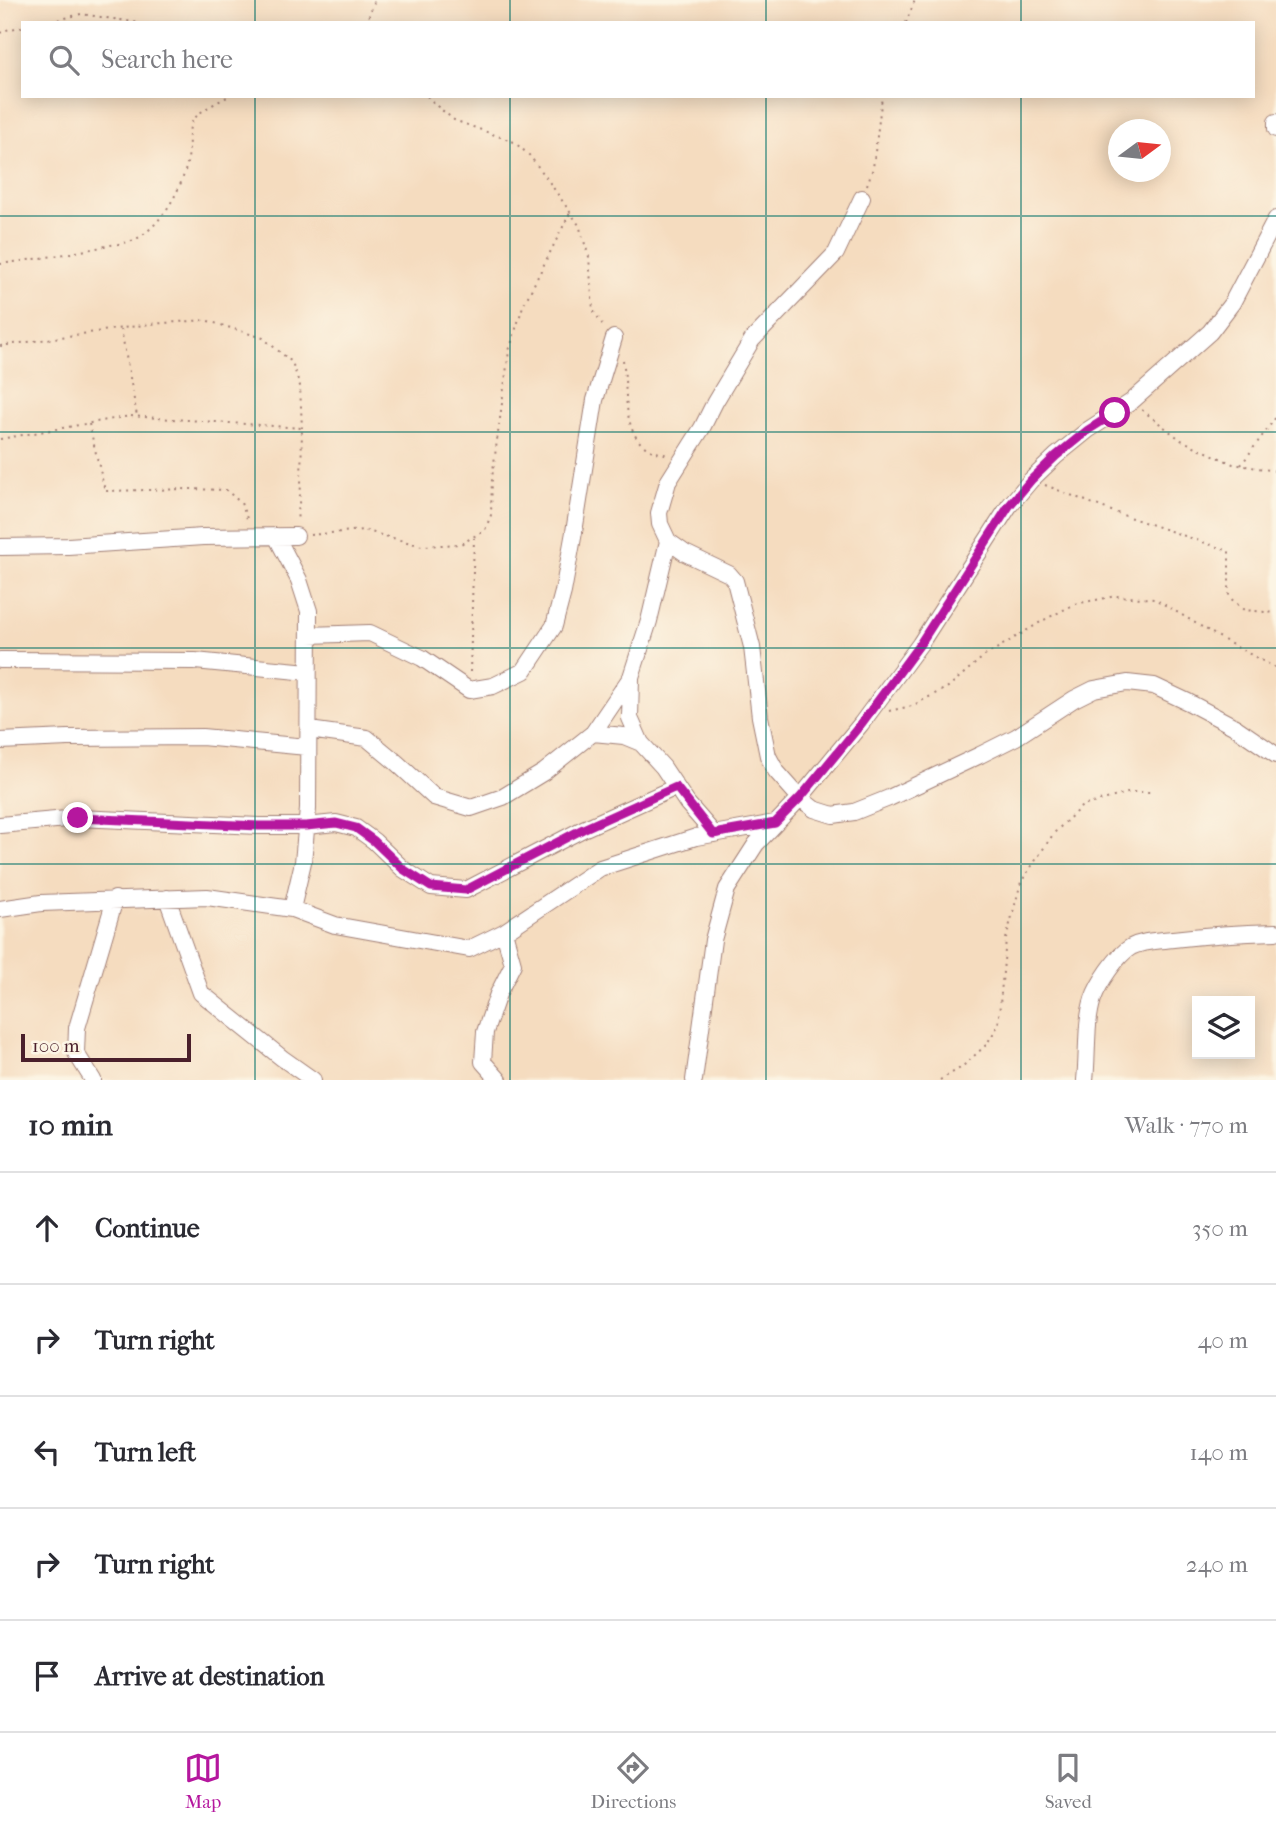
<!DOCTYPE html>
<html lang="en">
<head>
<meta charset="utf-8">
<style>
  body { margin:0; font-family:"IM FELL French Canon",serif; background:#f7f7f7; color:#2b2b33 }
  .controls { position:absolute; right:21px; bottom:21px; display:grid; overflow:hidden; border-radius:0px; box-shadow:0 4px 18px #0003 }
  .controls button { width:63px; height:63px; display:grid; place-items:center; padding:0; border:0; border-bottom:2px solid #e1e1e2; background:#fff; color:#2b2b33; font:35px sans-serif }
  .compass { position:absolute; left:1108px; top:119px; width:63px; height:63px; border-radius:50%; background:#fff; box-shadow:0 4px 18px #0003; rotate:75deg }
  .scale { position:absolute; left:21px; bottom:18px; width:170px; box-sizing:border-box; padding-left:7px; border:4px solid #4a1f2b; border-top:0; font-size:19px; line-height:24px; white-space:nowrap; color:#4a1f2b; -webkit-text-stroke:5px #fcf5e5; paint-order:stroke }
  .stop { position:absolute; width:21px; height:21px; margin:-16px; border:5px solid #b5179e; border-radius:50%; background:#fff }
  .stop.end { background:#b5179e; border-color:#fff; box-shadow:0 2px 7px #0008 }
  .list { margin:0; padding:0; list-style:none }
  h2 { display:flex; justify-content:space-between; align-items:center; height:91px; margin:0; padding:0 28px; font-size:30px }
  h2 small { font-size:23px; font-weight:400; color:#7c7c81 }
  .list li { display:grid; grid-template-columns:46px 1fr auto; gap:21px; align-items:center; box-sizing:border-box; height:112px; padding:0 28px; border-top:2px solid #e1e1e2 }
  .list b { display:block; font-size:26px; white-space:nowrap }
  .list em { font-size:23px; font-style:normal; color:#7c7c81 }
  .icon { flex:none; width:38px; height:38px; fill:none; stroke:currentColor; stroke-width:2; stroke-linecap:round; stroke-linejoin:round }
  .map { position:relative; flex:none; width:1276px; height:1080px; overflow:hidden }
  .search { position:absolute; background:#fff; box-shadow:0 4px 18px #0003; left:21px; right:21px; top:21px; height:77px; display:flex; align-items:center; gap:18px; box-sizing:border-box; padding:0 24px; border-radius:0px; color:#7c7c81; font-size:26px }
  .sheet { height:651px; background:#fff }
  nav { display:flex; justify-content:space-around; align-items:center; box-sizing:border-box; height:98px; border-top:2px solid #e1e1e2; background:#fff; font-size:19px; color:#7c7c81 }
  nav a { display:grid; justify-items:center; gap:4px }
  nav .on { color:#b5179e }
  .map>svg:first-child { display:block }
</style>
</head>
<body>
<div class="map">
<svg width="1276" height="1080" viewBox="0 0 1276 1080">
  <rect width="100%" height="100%" fill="#fcf5e5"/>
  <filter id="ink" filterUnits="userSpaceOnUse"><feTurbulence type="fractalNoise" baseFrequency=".0143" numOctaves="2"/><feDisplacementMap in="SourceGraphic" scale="14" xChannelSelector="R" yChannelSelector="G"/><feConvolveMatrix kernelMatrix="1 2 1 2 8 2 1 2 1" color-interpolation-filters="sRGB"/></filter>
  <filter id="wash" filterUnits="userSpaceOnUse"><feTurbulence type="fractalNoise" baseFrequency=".00686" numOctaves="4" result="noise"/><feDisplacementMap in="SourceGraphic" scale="28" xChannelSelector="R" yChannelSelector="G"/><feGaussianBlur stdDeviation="1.57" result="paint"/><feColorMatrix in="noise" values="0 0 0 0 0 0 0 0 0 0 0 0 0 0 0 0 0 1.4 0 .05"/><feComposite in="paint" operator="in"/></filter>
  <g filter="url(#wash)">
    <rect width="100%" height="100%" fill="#f5dcbf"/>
  </g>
  <g filter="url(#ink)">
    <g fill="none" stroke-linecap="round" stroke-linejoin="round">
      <!-- minor casing -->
      <g stroke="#a07e75" stroke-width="18">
        <path id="minor" d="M1276 122V129
          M862 198 836 253 752 340 715 402 702 428 668 482 659 513 660 524 668 541 685 553 729 574 735 581 752 647 760 717 768 756 776 771 800 798 814 809 833 815 854 812 889 798 980 755 1016 737 1074 699 1094 689 1127 683 1154 686 1188 702 1235 727 1276 755
          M276 536 299 580 309 611 308 809 303 862 292 909
          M0 547 68 546 203 537 296 536
          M309 635 370 633 422 658 469 690 493 686 524 671 554 626 563 592 574 532 595 400 614 338
          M0 660 195 661 308 672
          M631 678 630 718 641 743
          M309 730 367 738 397 763 434 797 471 808 503 797 544 772 593 733 631 677 649 621 668 541
          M593 733 624 736 641 743 663 767 687 803 714 834
          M0 741 68 738 202 737 307 747
          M0 825 78 818 259 826H306L336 823 356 828 374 841 403 869 431 887 466 890 583 829 676 787
          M167 898 201 993 282 1058 313 1080
          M0 909 41 903 207 897 292 909 335 925 469 949 504 932 600 868 696 837 775 823
          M93 1080 76 1053 77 1028 115 899
          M499 1080 483 1062 485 1032 498 994 513 964 504 932
          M694 1080 713 940 727 889 756 844 800 798 861 724 920 644 1009 506 1031 480 1056 456 1088 430 1131 402 1210 332 1232 303 1276 219
          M1085 1080C1088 1054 1085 1024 1093 999 1098 984 1117 955 1131 947 1144 940 1159 941 1173 939 1208 935 1241 933 1276 932"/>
      </g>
      <!-- path -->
      <path stroke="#a07e75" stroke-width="2" stroke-dasharray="2 5" stroke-linecap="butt" d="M45 23 81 14 140 23
        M366 23 375 0
        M906 23 915 0
        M0 33 9 29 23 27
        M427 96 437 106 454 120 514 142 529 155 543 173 579 225 589 257 593 310 605 328
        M867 185 873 168 882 96
        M0 264C37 259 74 253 111 245 118 244 129 243 136 239 164 224 187 181 189 150 189 140 187 128 194 119 202 109 218 102 229 96
        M121 329 137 416
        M0 346 150 324 205 320 263 338 292 362 300 386 302 428
        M623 360C628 387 621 432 647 448 653 452 661 453 668 455
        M1142 410 1181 440 1233 464 1276 471
        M89 424 105 491 190 489 226 490 241 503 248 521
        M0 439 130 416 302 428 301 486 297 521
        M1241 465 1276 417
        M1045 485 1114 512 1229 551V597L1244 610 1276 613
        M310 535 363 530 422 546 461 544 485 530 491 515 492 478 509 351 523 306 570 213
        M470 672 474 538
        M889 711 912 706 948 687 983 657 1044 620 1075 604 1116 596 1155 599 1229 643 1276 668
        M940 1080 962 1067 986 1045 998 1026 1006 939 1021 882 1054 833 1082 806 1131 792H1151"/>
      <!-- minor -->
      <use href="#minor" stroke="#fff" stroke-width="16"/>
    </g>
  </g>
  <g fill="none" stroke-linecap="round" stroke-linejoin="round" filter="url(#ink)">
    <!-- route -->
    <path stroke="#b5179e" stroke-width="9" d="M78 818 259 826H306L336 823 356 828 374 841 403 869 431 887 466 890 583 829 676 787 713 834 775 823 800 798 861 724 920 644 1009 506 1031 480 1056 456 1088 430 1115 413"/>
  </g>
  <!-- grid -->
  <path fill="none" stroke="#0f766e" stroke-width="2" stroke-opacity="0.55" d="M255 0V23M510 0V23M766 0V23M1021 0V23M255 96V1080M510 96V1080M766 96V1080M1021 96V1080M0 216H1276M0 432H1276M0 648H1276M0 864H1276"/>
</svg>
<div class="controls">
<button><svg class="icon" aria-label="layers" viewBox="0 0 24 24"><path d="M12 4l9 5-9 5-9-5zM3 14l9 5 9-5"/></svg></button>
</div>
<svg class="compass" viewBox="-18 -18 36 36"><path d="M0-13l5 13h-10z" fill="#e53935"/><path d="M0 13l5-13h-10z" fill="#7c7c81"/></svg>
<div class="scale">100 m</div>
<div class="stop" style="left:1115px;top:413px"></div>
<div class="stop end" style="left:78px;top:818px"></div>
<div class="search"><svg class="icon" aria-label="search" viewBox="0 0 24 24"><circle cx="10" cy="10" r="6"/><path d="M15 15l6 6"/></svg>Search here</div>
</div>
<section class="sheet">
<h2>10 min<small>Walk · 770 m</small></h2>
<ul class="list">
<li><svg class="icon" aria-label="ahead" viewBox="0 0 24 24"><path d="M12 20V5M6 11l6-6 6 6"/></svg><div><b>Continue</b></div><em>350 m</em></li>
<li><svg class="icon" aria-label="right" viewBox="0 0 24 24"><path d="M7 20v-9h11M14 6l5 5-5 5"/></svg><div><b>Turn right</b></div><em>40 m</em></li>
<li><svg class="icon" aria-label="left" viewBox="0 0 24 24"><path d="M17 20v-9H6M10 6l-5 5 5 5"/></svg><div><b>Turn left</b></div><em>140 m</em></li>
<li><svg class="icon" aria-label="right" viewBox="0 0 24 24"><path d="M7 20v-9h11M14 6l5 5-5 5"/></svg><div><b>Turn right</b></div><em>240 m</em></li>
<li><svg class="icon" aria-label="arrive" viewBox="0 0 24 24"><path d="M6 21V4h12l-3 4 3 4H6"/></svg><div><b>Arrive at destination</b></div></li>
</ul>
</section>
<nav>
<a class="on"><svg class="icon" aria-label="map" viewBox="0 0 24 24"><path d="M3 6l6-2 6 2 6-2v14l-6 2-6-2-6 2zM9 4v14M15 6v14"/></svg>Map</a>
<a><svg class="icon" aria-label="directions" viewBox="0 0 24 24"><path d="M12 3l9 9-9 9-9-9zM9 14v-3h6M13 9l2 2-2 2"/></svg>Directions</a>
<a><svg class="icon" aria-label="saved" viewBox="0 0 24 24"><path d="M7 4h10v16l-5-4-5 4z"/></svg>Saved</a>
</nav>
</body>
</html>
